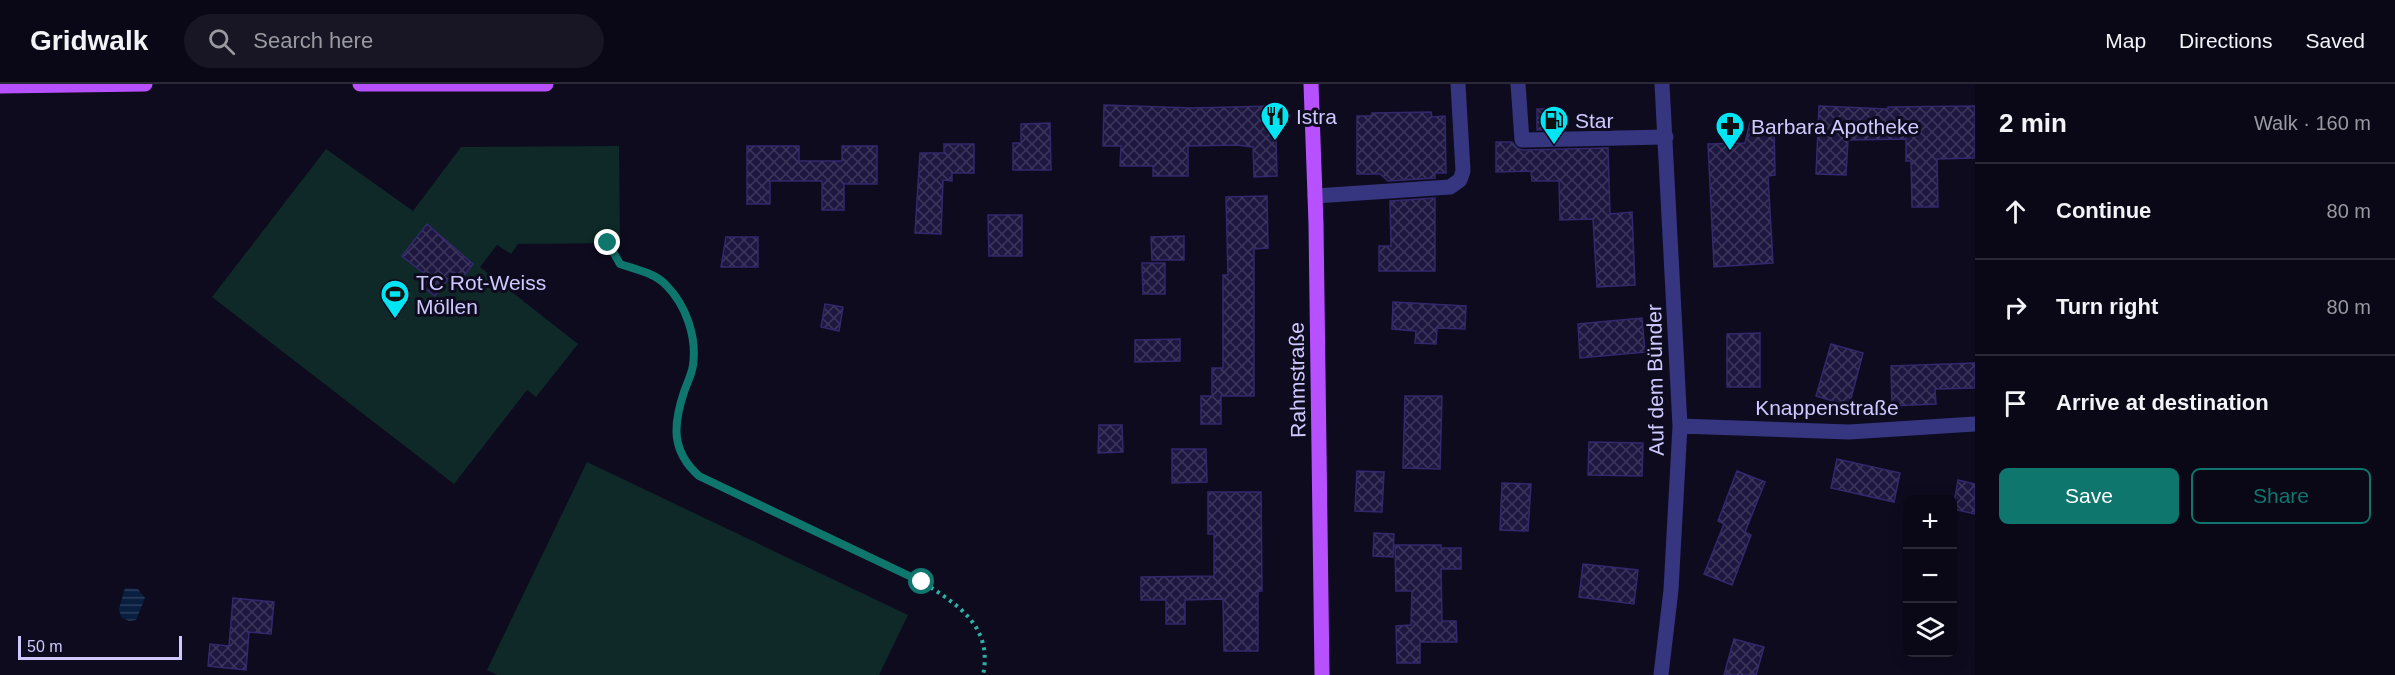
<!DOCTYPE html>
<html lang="en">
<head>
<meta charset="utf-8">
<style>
  body { margin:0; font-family:Helvetica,sans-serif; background:#181624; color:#f1f3f6 }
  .controls { position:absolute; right:18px; bottom:18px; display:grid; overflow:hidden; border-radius:9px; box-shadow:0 3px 15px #0003 }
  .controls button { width:54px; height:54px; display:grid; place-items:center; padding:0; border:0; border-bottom:2px solid #2a2936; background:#0a0817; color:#f1f3f6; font:30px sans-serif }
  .scale { position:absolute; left:18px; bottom:15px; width:164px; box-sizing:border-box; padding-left:6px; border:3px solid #cec9ff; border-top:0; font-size:16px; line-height:21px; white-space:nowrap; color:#cec9ff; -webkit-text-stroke:4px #0e0b1f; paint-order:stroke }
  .stop { position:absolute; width:18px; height:18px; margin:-14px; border:4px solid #0f766e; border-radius:50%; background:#fff }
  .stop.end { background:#0f766e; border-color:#fff; box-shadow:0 2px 6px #0008 }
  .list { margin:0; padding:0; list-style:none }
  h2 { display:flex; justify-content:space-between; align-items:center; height:78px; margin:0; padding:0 24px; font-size:26px }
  h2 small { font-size:20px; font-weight:400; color:#999aa1 }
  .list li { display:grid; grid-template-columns:39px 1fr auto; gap:18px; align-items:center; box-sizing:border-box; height:96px; padding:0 24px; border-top:2px solid #2a2936 }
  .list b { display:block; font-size:22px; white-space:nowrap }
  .list em { font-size:20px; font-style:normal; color:#999aa1 }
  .actions { display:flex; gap:12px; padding:18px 24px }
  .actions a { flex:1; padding:14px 0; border:2px solid #0f766e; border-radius:9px; text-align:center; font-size:21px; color:#0f766e }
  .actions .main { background:#0f766e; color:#fff }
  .icon { flex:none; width:33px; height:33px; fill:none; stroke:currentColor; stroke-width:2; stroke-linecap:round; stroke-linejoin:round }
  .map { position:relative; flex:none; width:1975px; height:591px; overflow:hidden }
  header { display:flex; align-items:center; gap:36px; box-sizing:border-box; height:84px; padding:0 30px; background:#0a0817; border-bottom:2px solid #2a2936 }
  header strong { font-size:28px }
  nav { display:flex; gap:33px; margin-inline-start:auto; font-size:21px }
  .search { width:420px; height:54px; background:#181624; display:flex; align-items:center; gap:15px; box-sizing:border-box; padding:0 21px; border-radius:33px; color:#999aa1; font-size:22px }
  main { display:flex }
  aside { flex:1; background:#0a0817 }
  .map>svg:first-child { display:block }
</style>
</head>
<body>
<header>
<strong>Gridwalk</strong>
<div class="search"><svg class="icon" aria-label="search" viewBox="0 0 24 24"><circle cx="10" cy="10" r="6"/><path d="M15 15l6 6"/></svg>Search here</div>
<nav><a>Map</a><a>Directions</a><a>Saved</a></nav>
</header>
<main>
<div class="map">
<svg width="1975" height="591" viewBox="0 0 1975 591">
  <defs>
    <pattern id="water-rules" width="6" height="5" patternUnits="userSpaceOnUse" patternTransform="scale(1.5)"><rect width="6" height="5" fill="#091f40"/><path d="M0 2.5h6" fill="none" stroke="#2c3e5d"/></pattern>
    <pattern id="building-cross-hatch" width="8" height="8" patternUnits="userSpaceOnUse" patternTransform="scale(1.5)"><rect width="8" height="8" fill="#1e1740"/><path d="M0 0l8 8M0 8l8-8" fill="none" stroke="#3e375d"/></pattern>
  </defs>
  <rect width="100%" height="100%" fill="#0e0b1f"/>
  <!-- grass -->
  <path fill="#0e2927" d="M619 62 620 159 518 160 511 170 497 161 480 183 578 260 536 313 527 306 454 400 212 213 326 65 413 127 461 63Z
    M587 378 908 531 879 591H497L487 586Z"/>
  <!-- water -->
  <path fill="url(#water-rules)" d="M125 504 138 505 145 514 136 536 129 537 121 533 119 525Z"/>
  <!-- building -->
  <path fill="url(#building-cross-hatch)" stroke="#33286d" stroke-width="1.5" d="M1104 21 1192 24 1275 22 1277 92 1254 93 1253 63 1237 61 1188 62V92H1153V82H1120L1121 62H1103Z
    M1819 22 1888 25V23L1975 22V74L1937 75 1938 123H1912L1911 77H1906V55L1848 56 1846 91 1816 90Z
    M1537 25H1561V45L1537 46Z
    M1431 28 1432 33 1445 32 1446 89H1435V94L1388 97 1380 90H1357V32H1371L1372 29Z
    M1750 38H1774L1775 91 1768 92 1773 179 1714 183 1708 60 1745 59Z
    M1050 39 1051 86H1013V59H1021V40Z
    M1496 58H1512L1517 64 1522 66 1608 64 1610 130 1632 128 1635 201 1597 203 1593 135 1560 136 1559 97H1532L1531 87 1496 88Z
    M944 60H974V89H952V97L943 96 941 150 915 149 920 69H944Z
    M747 62H799V77H842V62H877V100H844V126H822V97H770V120H747Z
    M1267 112 1268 164 1254 165V312H1221V340H1201V312H1212V284H1223V191H1228L1226 113Z
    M1435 114V187H1379V162H1391L1390 117Z
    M988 131H1022V172H989Z
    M427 140 473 180 462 194 454 188 435 212 419 200 426 191 402 172Z
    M1184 152V176H1152L1151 153Z
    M726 153H758V183H721Z
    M1142 179H1165V210H1143Z
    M1393 218 1466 222 1465 245 1437 244 1436 260 1415 259 1416 247 1392 245Z
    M825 220 843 223 839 247 821 243Z
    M1642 234 1645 268 1580 274 1578 240Z
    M1760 249V303H1727V250Z
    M1180 255V277L1135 278V256Z
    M1831 260 1863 269 1849 322 1816 312Z
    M1975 279V304L1935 305 1936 320 1892 322 1891 282Z
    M1405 312H1442L1440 385 1403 384Z
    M1099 341H1122L1123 368 1098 369Z
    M1589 358 1643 359 1642 392 1588 391Z
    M1172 365H1206L1207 398 1172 399Z
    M1837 375 1900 389 1894 418 1831 404Z
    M1357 387 1384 388 1382 428 1355 427Z
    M1737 387 1765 398 1745 448 1751 451 1732 501 1704 490 1724 440 1718 437Z
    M1958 396 1975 400V430L1953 425Z
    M1502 399 1531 400 1528 447 1500 446Z
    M1208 408H1261L1262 507H1258V567H1224L1223 515 1185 516V540H1166V516H1141V493L1214 492V450H1208Z
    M1374 449 1394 450 1393 473 1373 472Z
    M1395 461H1441V464H1461V485H1441L1442 537H1456L1457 558H1420V579H1397L1396 542 1411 541 1412 507H1396Z
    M1583 480 1638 486 1634 520 1579 513Z
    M233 514 274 518 271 550 249 548 246 586 208 582 210 560 229 562Z
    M1734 555 1764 563 1756 591H1724Z"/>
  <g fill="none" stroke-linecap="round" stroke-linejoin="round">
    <!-- path -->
    <path stroke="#29b4a6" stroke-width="4" stroke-dasharray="3 4.5" stroke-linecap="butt" d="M608 159 620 180C635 184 655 189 666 201 686 221 697 253 693 281 692 290 687 299 684 308 673 341 671 367 699 392L922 498C959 521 993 543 983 591"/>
    <!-- minor -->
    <path stroke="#353580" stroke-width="15" d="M1518 0 1522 56 1666 53
      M1315 112 1450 103 1460 96 1463 87 1458 0
      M1680 342 1849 348 1975 340
      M1661 591 1671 506 1680 342 1662 0"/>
    <!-- major -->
    <path stroke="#b750ff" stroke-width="15" d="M360 0H546
      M1311 0 1316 140 1322 591
      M0 2 145 0"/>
  </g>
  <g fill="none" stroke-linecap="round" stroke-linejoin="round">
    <!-- route -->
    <path stroke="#0f766e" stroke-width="8" d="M608 159 620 180C635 185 655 189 666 201 686 221 697 253 693 281 692 290 687 299 684 308 673 341 671 367 699 392L922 498"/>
  </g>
  <!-- icons -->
  <defs>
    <g id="restaurant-pin" transform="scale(1.5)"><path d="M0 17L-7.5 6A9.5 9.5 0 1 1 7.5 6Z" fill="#00e5f4" stroke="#0e0b1f"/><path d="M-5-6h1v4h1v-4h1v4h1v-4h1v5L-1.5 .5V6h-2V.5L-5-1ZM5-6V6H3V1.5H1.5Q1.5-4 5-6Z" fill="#111"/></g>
    <g id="fuel-pin" transform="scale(1.5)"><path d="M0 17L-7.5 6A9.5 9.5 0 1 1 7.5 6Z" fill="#00e5f4" stroke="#0e0b1f"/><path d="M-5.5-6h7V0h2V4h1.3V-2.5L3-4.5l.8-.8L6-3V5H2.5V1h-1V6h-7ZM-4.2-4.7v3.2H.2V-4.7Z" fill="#111"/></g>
    <g id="pharmacy-pin" transform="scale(1.5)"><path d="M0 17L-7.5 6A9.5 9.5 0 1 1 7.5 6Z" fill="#00e5f4" stroke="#0e0b1f"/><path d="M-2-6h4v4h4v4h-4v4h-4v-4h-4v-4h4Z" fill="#111"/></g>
    <g id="stadium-pin" transform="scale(1.5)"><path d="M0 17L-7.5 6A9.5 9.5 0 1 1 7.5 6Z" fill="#00e5f4" stroke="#0e0b1f"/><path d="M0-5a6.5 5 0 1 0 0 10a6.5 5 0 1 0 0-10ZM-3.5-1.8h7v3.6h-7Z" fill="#111"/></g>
  </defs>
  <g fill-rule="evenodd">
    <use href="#restaurant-pin" x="1275" y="32"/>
    <use href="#fuel-pin" x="1554" y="36"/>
    <use href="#pharmacy-pin" x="1730" y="42"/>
    <use href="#stadium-pin" x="395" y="210"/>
  </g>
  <g text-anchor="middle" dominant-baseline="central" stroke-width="6" stroke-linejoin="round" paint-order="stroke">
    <!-- poi labels -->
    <g font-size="21" fill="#cec9ff" stroke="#0e0b1f" text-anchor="start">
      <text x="1296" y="32">Istra</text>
      <text x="1575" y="36">Star</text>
      <text x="1751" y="42">Barbara Apotheke</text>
      <text x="416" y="198">TC Rot-Weiss<tspan x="416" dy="24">Möllen</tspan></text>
    </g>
    <!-- street labels -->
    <g font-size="21" fill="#cec9ff" stroke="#0e0b1f">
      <text transform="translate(1297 296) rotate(-91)">Rahmstraße</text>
      <text transform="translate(1655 296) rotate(-91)">Auf dem Bünder</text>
      <text x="1827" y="323">Knappenstraße</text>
    </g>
  </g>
</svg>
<div class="controls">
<button>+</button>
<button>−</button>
<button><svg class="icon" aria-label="layers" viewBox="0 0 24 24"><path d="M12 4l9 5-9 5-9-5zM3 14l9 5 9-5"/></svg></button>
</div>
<div class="scale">50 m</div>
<div class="stop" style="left:922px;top:498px"></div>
<div class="stop end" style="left:608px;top:159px"></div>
</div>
<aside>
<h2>2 min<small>Walk · 160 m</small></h2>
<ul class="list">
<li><svg class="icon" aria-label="ahead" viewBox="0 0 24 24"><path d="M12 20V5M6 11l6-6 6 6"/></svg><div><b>Continue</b></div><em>80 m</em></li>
<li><svg class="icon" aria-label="right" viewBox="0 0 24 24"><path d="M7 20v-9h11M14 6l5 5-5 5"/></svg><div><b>Turn right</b></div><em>80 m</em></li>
<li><svg class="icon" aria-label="arrive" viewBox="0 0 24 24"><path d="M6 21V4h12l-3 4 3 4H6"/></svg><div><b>Arrive at destination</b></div></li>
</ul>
<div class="actions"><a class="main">Save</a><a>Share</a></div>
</aside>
</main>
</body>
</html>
